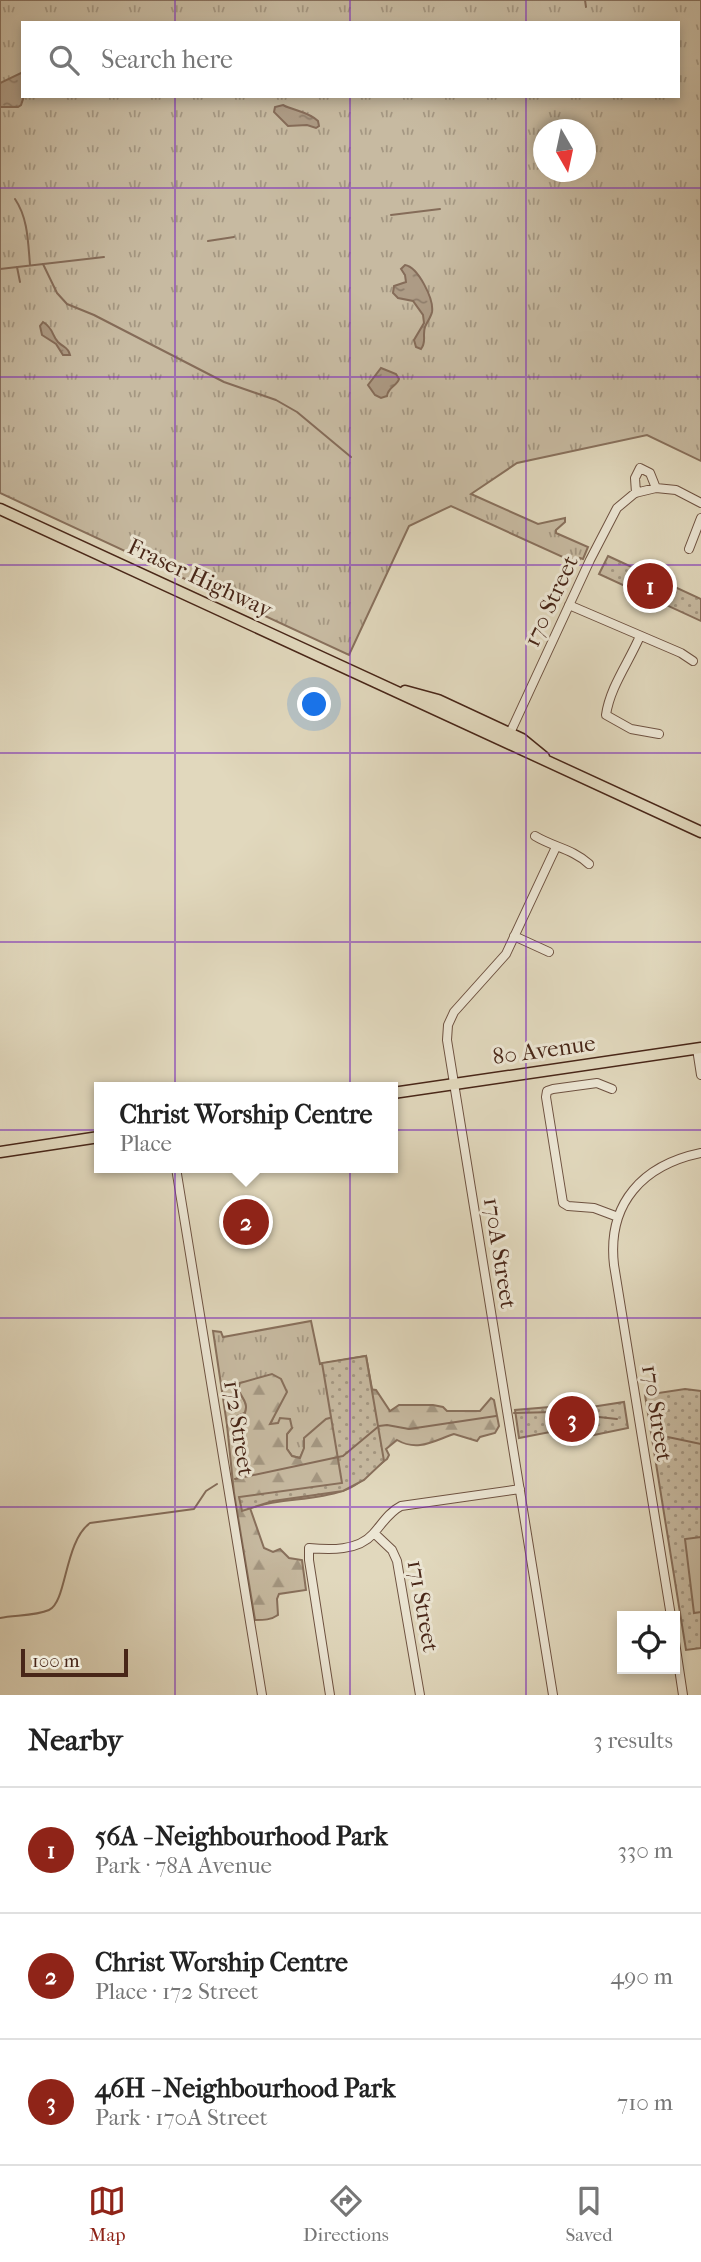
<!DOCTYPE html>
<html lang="en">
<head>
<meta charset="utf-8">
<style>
  body { margin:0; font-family:"IM FELL French Canon",serif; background:#f6f6f6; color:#222 }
  .controls { position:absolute; right:21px; bottom:21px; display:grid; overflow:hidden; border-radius:0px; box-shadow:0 4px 10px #0003 }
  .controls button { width:63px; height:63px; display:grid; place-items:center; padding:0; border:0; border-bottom:2px solid #e0e0e0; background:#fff; color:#222; font:35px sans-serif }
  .compass { position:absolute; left:533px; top:119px; width:63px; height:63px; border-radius:50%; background:#fff; box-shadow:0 4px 10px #0003; rotate:171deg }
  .scale { position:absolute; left:21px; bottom:18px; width:107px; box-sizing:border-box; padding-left:7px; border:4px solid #482618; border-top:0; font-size:19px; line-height:24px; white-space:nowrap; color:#482618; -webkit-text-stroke:5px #ece6d4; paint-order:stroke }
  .you { position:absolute; left:315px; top:705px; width:24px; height:24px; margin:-18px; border:5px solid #fff; border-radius:50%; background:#1a73e8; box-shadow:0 0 0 10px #1a73e833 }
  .badge { display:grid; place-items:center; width:46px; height:46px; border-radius:50%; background:#8f2418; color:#fff; font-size:23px; font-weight:700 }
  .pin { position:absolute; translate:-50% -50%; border:4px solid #fff; box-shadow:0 2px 7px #0006 }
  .popup { position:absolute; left:94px; top:1082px; width:304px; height:91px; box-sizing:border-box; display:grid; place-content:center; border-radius:0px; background:#fff; filter:drop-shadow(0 2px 5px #0005); font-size:23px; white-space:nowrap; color:#767676 }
  .popup b { font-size:26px; color:#222 }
  .popup::after { content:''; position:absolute; left:50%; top:100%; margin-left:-14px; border:14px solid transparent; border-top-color:#fff }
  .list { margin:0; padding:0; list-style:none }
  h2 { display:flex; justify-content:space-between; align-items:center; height:91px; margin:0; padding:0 28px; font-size:30px }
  h2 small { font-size:23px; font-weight:400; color:#767676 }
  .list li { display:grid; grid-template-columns:46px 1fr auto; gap:21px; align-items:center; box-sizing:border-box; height:126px; padding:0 28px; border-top:2px solid #e0e0e0 }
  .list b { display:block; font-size:26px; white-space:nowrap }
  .list p { margin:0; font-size:23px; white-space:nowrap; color:#767676 }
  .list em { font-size:23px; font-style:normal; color:#767676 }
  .icon { flex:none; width:38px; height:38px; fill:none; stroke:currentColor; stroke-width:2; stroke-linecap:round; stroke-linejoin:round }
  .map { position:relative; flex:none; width:701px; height:1695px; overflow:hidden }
  .search { position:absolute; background:#fff; box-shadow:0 4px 10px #0003; left:21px; right:21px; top:21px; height:77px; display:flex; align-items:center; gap:18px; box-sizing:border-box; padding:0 24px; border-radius:0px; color:#767676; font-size:26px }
  .sheet { height:469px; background:#fff }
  nav { display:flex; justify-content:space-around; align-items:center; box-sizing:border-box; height:98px; border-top:2px solid #e0e0e0; background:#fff; font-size:19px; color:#767676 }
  nav a { display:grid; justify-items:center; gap:4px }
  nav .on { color:#8f2418 }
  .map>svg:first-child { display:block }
</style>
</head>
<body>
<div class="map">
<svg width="701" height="1695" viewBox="0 0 701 1695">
  <defs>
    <pattern id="grass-tufts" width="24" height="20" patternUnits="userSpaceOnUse" patternTransform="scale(1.75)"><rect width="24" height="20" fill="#c7baa1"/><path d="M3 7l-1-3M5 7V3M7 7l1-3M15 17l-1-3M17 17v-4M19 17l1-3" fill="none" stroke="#a49782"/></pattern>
    <pattern id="forest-firs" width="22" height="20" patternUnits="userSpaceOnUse" patternTransform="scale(1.75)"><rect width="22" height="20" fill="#c7baa1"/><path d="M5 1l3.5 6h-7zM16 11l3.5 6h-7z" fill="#a49782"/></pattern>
    <pattern id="park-dots" width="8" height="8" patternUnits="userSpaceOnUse" patternTransform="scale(1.75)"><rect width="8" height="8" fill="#c7baa1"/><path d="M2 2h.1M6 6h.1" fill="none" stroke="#a49782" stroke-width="1.8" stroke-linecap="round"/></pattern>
    <pattern id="water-ripples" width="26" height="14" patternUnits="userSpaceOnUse" patternTransform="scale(1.75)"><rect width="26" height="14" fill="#ad9b85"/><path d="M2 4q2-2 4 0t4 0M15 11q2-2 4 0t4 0" fill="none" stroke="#8f7e6c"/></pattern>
  </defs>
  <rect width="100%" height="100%" fill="#e1d8bd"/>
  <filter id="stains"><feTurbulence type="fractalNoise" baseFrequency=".00286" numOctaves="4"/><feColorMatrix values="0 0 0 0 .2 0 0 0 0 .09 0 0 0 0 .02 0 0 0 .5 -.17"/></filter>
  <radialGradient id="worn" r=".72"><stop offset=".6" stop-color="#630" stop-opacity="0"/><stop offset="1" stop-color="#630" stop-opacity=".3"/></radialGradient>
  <!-- grass -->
  <path fill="url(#grass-tufts)" stroke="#88705c" stroke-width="2" fill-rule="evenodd" d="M0 0H701V461L647 435 517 463 471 494 538 524 565 518V522L556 530V533L588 547 583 559 580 558 578 564 451 506 409 526 349 655 0 493ZM23 23H678V96H23ZM544 130H586V172H544Z
    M311 1321 320 1364 366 1356 372 1389H369L370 1417C327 1419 319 1414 300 1458L292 1456 287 1449V1434L292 1428 279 1423 270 1425 278 1406 259 1380 240 1383C235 1396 250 1398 245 1413L230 1419 227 1425 213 1331 221 1332 223 1337Z"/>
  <!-- forest -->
  <path fill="url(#forest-firs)" stroke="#88705c" stroke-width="2" d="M272 1374 281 1379 287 1392 270 1424 278 1423 280 1418 290 1419 292 1428 287 1434V1449L292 1456 300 1458 304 1448V1438L326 1419 337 1416 369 1389 376 1390 390 1411 399 1405H433L443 1407 447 1411H480L491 1398 494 1400 499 1426 495 1433 480 1437 477 1441 454 1434C433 1441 418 1452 397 1440L386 1449 389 1455 387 1459C372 1470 360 1486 342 1491 313 1501 281 1498 250 1508L264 1548 273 1552 280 1549 289 1558 302 1560 306 1590 279 1594 277 1599 278 1615C271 1620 264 1620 255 1620L234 1493 227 1425 230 1419 245 1413C250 1398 235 1396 240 1383Z"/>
  <!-- park -->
  <path fill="url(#park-dots)" stroke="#88705c" stroke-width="2" d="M608 556 701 599V621L599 574Z
    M366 1356 384 1461 364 1480 343 1491 273 1501 242 1511 239 1497 342 1483 322 1363Z
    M685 1389 701 1391V1648L686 1650 645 1395Z
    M624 1402 628 1428 594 1435 563 1438 550 1432 519 1438 515 1410 562 1406 585 1408Z"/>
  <!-- garden -->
  <path fill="#c7baa1" stroke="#88705c" stroke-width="2" d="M701 1537V1612L694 1613 685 1539Z"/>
  <!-- water -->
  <path fill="url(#water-ripples)" stroke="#856c59" stroke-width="2" d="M23 72 24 96 21 105 18 107H0V83Z
    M283 105C295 111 309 112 318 121L319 126 316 128 307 125 288 126 274 112 275 107Z
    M405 265C418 267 434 299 432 312 431 317 427 322 425 327 422 336 427 341 421 349L416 347 414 340 424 323 423 315 413 301 398 298 393 293 394 286 406 282 405 275 401 269Z
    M43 322C54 329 51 334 58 342 64 348 68 347 70 355H63L56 344 42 335 40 326Z
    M381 368 396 374 399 379C397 386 388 387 387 396L381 398 375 395 368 385Z"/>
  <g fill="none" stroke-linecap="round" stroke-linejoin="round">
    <!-- stream -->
    <path stroke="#856c59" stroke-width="2" d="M585 0 586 7
      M15 199C28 218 28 242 30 265
      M391 215 440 209
      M208 241 234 237
      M43 264 57 293 67 304 94 315 224 382 276 400 297 412 351 457
      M17 267 20 282
      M0 269 104 257
      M514 1413 553 1412 617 1419
      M663 1436 701 1444
      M235 1479 343 1456 379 1426 387 1425 409 1429 496 1416
      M0 1618C15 1615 35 1616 49 1610 67 1602 64 1542 90 1523L194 1509 206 1491 217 1484"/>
    <!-- minor casing -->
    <g stroke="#6e5241" stroke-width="10">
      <path id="minor" d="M636 493 635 478 640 468 650 473 656 488
        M689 549 701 518
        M569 605 681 653 693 661
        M640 636C629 662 610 687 606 715L631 729 659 734
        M510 733 590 560 617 508 635 493 656 488 676 490 701 503
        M535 836C553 847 573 849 589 864
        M514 936 549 952
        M697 1049 701 1075
        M612 1089 597 1083 553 1089 547 1091 546 1097 563 1203 568 1206 594 1208 618 1217
        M176 1168 262 1695
        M374 1533 392 1550 397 1561 420 1695
        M671 1616 614 1265C607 1203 643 1165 701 1153
        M675 1642 683 1695
        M330 1695 309 1560V1548C330 1550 358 1551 373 1534 382 1524 389 1512 401 1506L520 1489
        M553 1695 447 1040 448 1025 454 1012 506 954 556 847"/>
    </g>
    <!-- major casing -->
    <g stroke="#482618" stroke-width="13">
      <path id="major" d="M0 509 701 832
        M405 691 438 700 522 739 544 757
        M393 1093 701 1048
        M0 1152 99 1137"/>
    </g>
    <!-- minor -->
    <use href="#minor" stroke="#ece6d4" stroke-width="8"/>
    <!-- major -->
    <use href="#major" stroke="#e1d8bd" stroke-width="10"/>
  </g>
  <!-- grid -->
  <path fill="none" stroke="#7b2cbf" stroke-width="2" stroke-opacity="0.55" d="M175 0V23M350 0V23M526 0V23M175 96V1695M350 96V1695M526 96V1695M0 188H701M0 377H701M0 565H701M0 753H701M0 942H701M0 1130H701M0 1318H701M0 1507H701"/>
  <g text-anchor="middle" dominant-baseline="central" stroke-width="6" stroke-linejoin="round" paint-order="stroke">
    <!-- street labels -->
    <g font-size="23" fill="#482618" stroke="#ece6d4">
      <text transform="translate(200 578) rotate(25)">Fraser Highway</text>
      <text transform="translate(551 601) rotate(-65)">170 Street</text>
      <text transform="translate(544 1050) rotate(-8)">80 Avenue</text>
      <text transform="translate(500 1253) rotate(81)">170A Street</text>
      <text transform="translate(657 1413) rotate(81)">170 Street</text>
      <text transform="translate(239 1428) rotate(81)">172 Street</text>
      <text transform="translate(423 1606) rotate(80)">171 Street</text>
    </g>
  </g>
  <rect width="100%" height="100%" filter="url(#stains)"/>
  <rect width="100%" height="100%" fill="url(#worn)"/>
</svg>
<div class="controls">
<button><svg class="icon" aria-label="locate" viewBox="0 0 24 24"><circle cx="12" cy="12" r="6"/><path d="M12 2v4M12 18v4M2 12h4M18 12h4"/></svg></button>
</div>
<svg class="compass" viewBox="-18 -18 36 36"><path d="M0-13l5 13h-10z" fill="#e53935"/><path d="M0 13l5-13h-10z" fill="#767676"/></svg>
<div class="scale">100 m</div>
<div class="you"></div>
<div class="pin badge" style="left:650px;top:586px">1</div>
<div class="pin badge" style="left:246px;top:1222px">2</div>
<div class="popup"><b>Christ Worship Centre</b>Place</div>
<div class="pin badge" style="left:572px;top:1419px">3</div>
<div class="search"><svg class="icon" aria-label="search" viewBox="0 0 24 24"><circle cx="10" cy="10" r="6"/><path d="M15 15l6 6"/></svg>Search here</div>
</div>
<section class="sheet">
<h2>Nearby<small>3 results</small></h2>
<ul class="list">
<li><span class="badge">1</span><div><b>56A - Neighbourhood Park</b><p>Park · 78A Avenue</p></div><em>330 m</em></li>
<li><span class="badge">2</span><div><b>Christ Worship Centre</b><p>Place · 172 Street</p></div><em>490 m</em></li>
<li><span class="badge">3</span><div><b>46H - Neighbourhood Park</b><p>Park · 170A Street</p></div><em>710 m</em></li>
</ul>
</section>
<nav>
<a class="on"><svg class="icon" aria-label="map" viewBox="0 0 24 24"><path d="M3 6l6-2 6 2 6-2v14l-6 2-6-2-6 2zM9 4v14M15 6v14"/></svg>Map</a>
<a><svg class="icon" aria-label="directions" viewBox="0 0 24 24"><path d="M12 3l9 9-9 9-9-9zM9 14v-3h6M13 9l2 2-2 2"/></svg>Directions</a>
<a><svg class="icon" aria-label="saved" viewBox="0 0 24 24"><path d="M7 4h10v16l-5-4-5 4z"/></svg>Saved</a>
</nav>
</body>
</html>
